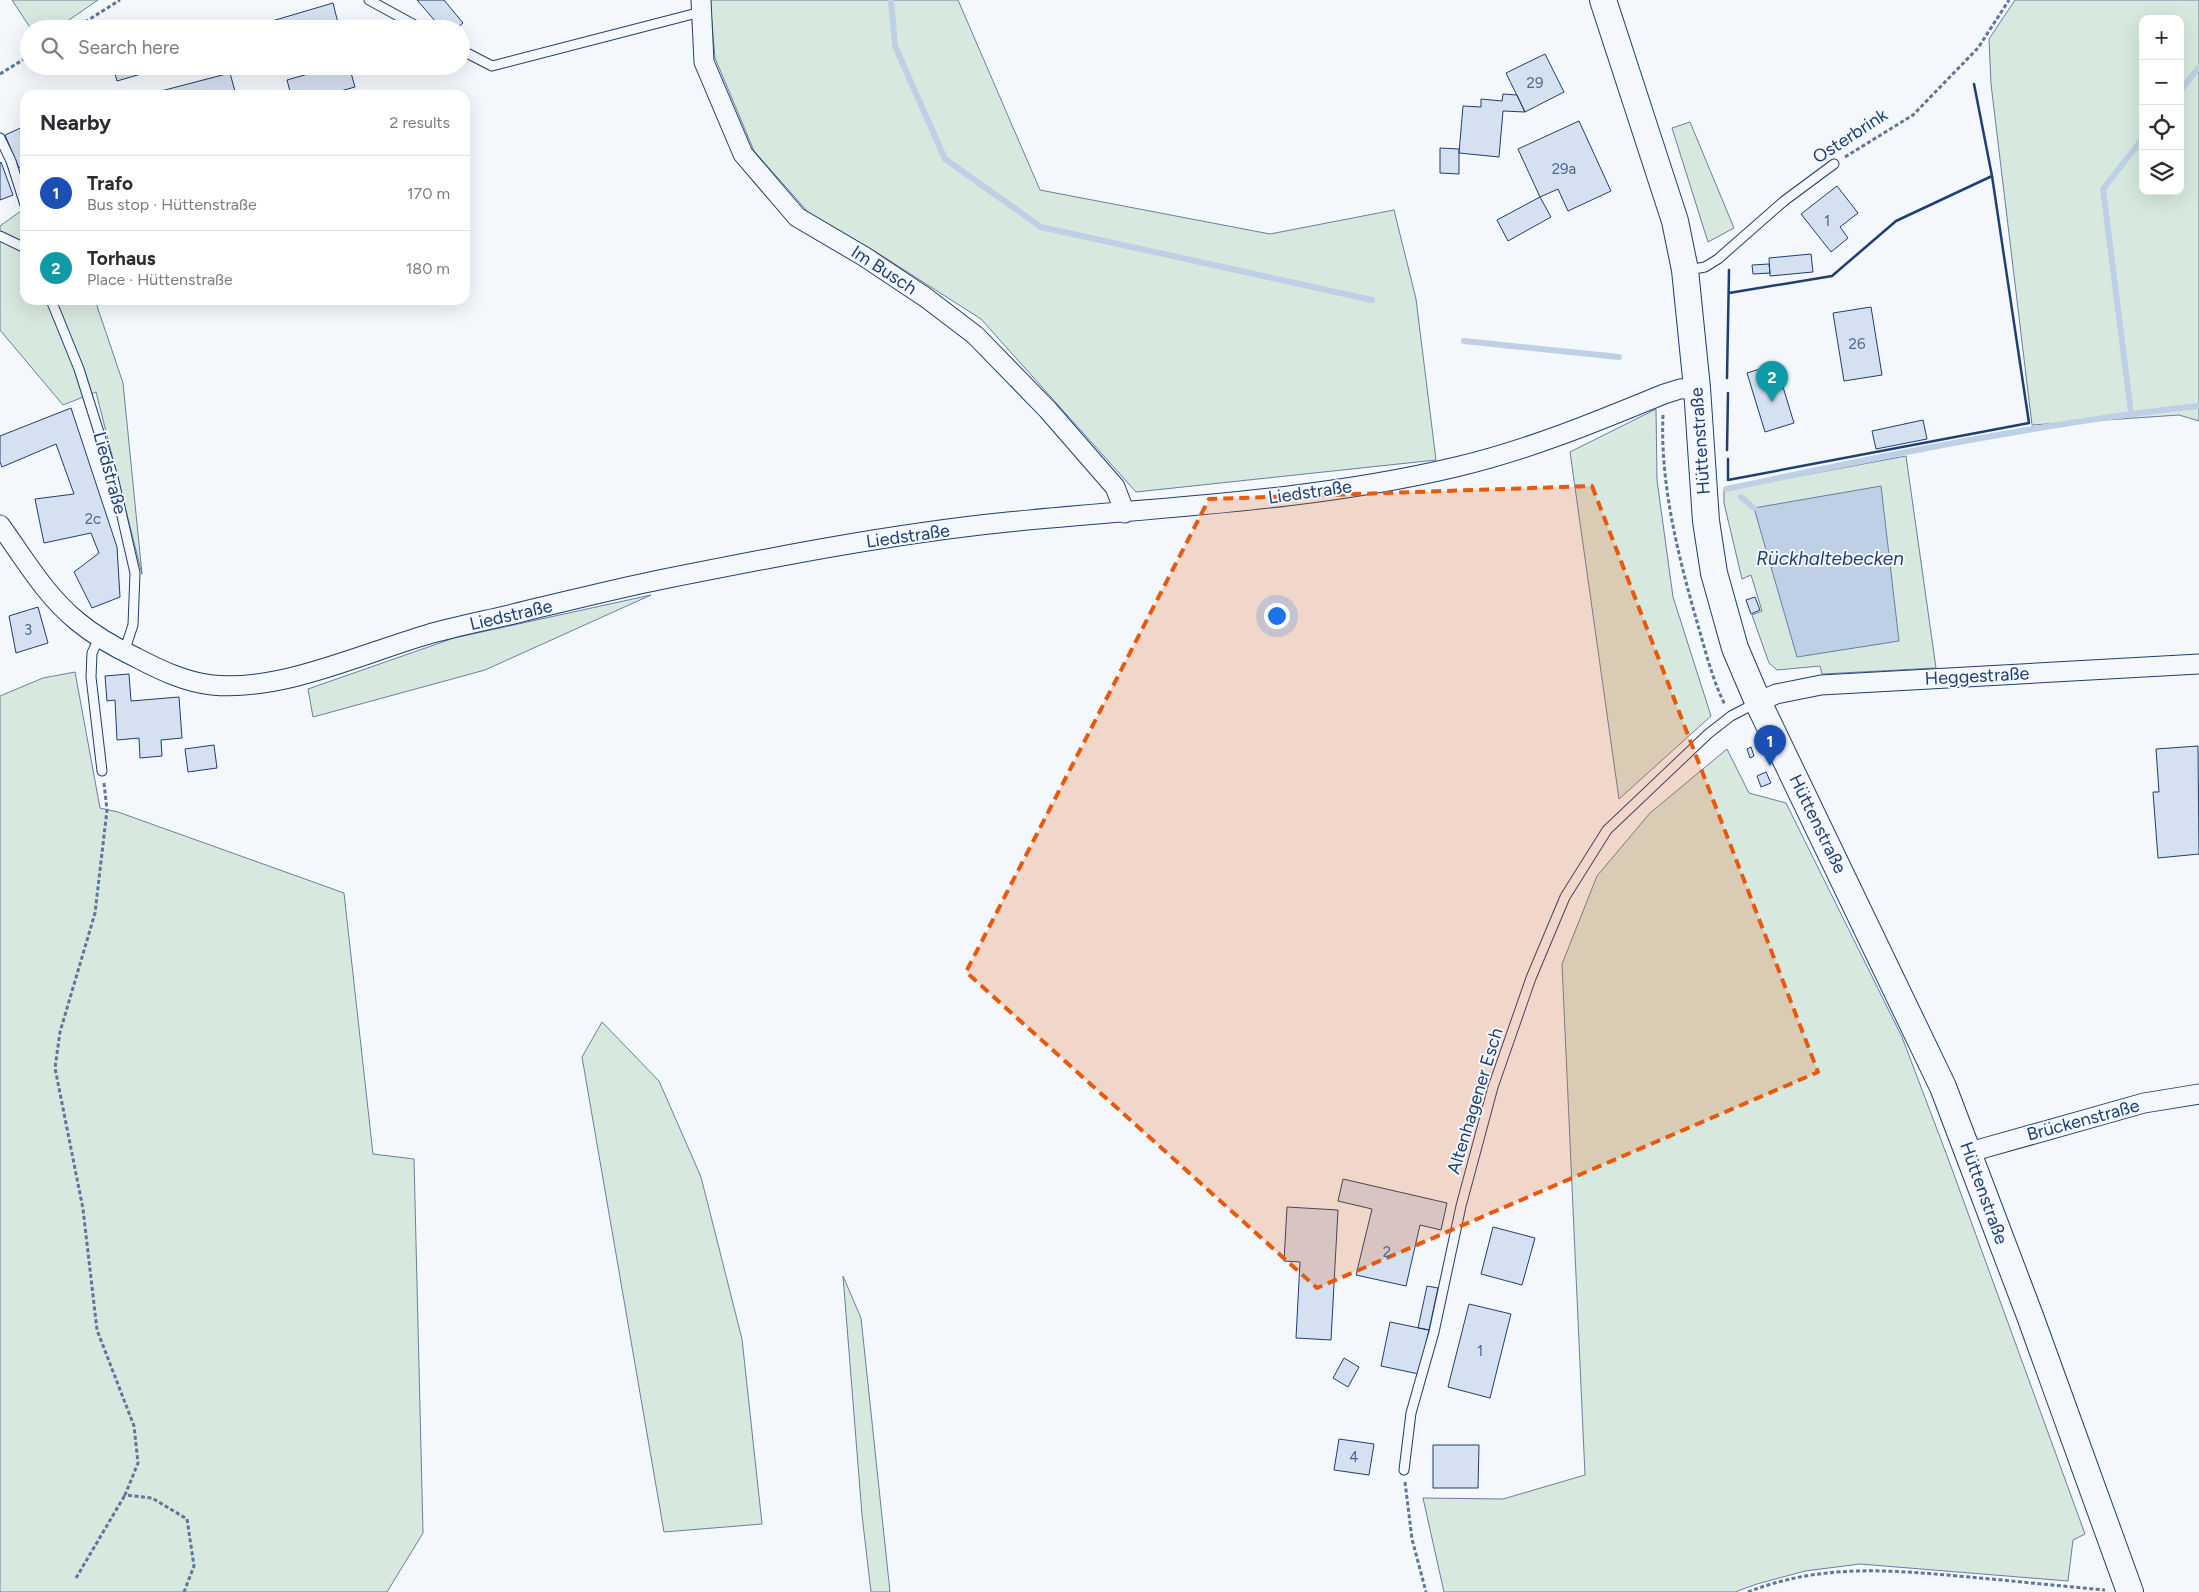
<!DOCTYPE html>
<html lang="en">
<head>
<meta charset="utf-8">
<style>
  body { margin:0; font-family:Figtree,sans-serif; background:#f2f2f3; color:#2b2b33 }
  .controls { position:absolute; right:15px; top:15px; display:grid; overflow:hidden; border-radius:10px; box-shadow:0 5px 20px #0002 }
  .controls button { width:45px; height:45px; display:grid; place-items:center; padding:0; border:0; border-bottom:1px solid #e1e1e2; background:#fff; color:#2b2b33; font:25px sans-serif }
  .you { position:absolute; left:1276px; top:615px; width:18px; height:18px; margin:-12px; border:4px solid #fff; border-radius:50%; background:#1a73e8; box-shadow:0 0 0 8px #1a73e833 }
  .badge { display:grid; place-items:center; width:32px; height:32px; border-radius:50%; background:#d93025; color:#fff; font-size:16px; font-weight:700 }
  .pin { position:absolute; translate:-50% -41px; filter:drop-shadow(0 1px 2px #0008) }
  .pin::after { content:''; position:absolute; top:26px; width:18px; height:15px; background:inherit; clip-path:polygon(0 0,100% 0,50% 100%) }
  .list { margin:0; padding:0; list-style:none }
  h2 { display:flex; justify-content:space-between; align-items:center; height:65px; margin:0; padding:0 20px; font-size:21px }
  h2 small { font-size:16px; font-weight:400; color:#7c7c81 }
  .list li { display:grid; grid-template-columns:32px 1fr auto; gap:15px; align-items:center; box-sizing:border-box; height:75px; padding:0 20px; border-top:1px solid #e1e1e2 }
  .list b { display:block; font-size:19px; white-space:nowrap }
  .list p { margin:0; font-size:16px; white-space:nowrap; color:#7c7c81 }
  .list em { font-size:16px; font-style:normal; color:#7c7c81 }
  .icon { flex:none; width:28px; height:28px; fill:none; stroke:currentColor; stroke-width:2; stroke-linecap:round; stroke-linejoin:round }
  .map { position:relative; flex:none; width:2199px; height:1592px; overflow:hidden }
  .search { position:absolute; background:#fff; box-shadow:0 5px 20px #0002; left:20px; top:20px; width:450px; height:55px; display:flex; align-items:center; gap:12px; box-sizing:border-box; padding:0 18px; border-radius:28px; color:#7c7c81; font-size:19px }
  .panel { position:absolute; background:#fff; box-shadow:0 5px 20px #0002; left:20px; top:90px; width:450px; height:215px; border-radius:15px }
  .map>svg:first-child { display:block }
</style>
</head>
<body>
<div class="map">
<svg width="2199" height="1592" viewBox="0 0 2199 1592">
  <rect width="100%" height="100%" fill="#f4f7fb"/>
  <!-- green -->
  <path fill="#d7e8df" stroke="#687fa3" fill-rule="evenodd" d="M12 0H98L56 29H31Z
    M710 0H958L1040 190 1270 234 1394 210 1416 299 1436 460 1136 492 981 319 876 252 808 212 754 151 715 58Z
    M2015 0H2199V421L2179 415 2032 425 1991 84 1989 39ZM2143 19H2180V191H2143Z
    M1690 122 1734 228 1708 242 1672 128Z
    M25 208V300H95L123 383 142 574 96 392 63 405 0 330V226Z
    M1656 409 1657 480 1673 597 1711 716 1619 799 1570 452Z
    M1906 456 1936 668 1822 674 1820 666 1777 670 1769 663 1752 615 1762 611 1751 575 1742 579 1724 503V490Z
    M651 595 485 670 313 717 308 689 454 638Z
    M75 672 100 808 118 812 344 893 373 1154 414 1159 423 1533 387 1592H0V696L43 678Z
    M1727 749 1749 793 1786 803 1902 1037 1949 1161 2085 1534 2073 1540 2068 1581 1860 1564 1805 1571 1757 1584 1735 1592H1444L1423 1498 1503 1499 1585 1475 1562 964 1597 876 1650 813Z
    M602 1022 659 1081 701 1177 742 1339 762 1524 664 1532 582 1057Z
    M843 1276 861 1318 890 1592H871L862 1515Z"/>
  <!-- water -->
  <path fill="#bed0e5" stroke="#687fa3" d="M1881 486 1899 641 1797 657 1754 508Z"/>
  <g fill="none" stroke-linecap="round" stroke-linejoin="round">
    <!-- stream -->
    <path stroke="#bed0e5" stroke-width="6" d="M891 0 895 46 945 159 1041 227 1372 300
      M2180 91 2199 67
      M1464 341 1619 357
      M2131 413 2103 189 2143 138
      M1726 489C1883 456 2040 423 2199 406
      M1741 497 1754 508"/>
  </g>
  <!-- building -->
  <path fill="#d5e0f0" stroke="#1d3f73" d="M417 0H444L463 23 456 29H442Z
    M333 3 339 27 274 29 272 21Z
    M1545 54 1564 92 1525 112 1506 73Z
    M113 66H154L155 70 117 81Z
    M284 66H314L286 74Z
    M336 66H349L355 87 326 95H291L287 80Z
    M230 73 236 95H162L161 91Z
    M1503 94 1517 95 1525 112 1503 111 1499 157 1459 153 1463 106 1481 107V99L1502 101Z
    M1579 121 1611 191 1568 211 1558 189 1540 197 1518 149Z
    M25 126V166L19 168 5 135Z
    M1440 148 1459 149V174L1440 173Z
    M1 162 13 195 0 200V163Z
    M1837 186 1858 213 1840 227 1848 238 1831 252 1801 214Z
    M1540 197 1551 217 1508 241 1497 220Z
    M1811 254 1813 272 1770 276 1769 258Z
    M1769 264 1770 273 1753 274 1752 265Z
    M1871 307 1882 375 1844 381 1833 313Z
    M1776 364 1794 423 1765 432 1747 373Z
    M71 408 117 547 120 597 92 608 74 572 99 553 91 533 44 543 35 499 74 494 56 444 2 467 0 462V436Z
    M1923 420 1927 439 1876 449 1872 431Z
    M1755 597 1760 610 1751 614 1746 600Z
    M38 607 48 643 16 653 9 616Z
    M129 674 131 701 179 697 182 738 161 740 162 756 140 758 139 738 117 740 115 700 107 701 105 676Z
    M214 745 217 768 188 772 185 749Z
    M2198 746 2199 854 2158 858 2153 792H2159L2156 749Z
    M1751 747 1754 756 1750 758 1747 749Z
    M1766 772 1771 783 1761 787 1757 776Z
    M1343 1179 1447 1203 1441 1230 1420 1225 1406 1286 1356 1275 1372 1209 1338 1201Z
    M1287 1207 1338 1210 1331 1340 1296 1338 1300 1262 1284 1261Z
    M1493 1227 1535 1238 1522 1285 1481 1274Z
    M1427 1286 1438 1288 1429 1330 1418 1328Z
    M1469 1304 1511 1314 1490 1398 1448 1387Z
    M1390 1322 1429 1330 1419 1374 1381 1366Z
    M1344 1358 1359 1367 1348 1387 1333 1378Z
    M1339 1439 1374 1444 1369 1475 1334 1470Z
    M1433 1445H1479L1478 1488H1433Z"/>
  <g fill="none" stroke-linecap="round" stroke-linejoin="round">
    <!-- service casing -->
    <g stroke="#1d3f73" stroke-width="11">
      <path id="service" d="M369 0 422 29
        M461 50 492 66 701 12
        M0 138 11 161 25 205
        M0 236 25 248
        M1688 270 1705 267 1718 259 1784 201 1834 164
        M51 300 79 369 113 477 135 573 133 625 124 652
        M99 638 92 653 91 677 102 771
        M1404 1470 1411 1413 1434 1332 1461 1206 1493 1087 1531 978 1565 897 1607 830 1708 734 1731 716 1756 703"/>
    </g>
    <!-- minor casing -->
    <g stroke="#1d3f73" stroke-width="21">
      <path id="minor" d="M701 0 704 62 743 154 797 217 865 257 925 297 975 335 1048 410 1115 487 1125 513
        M0 525C24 558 45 595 77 621 95 636 116 648 137 658 160 670 185 682 212 685 280 692 361 654 426 635 460 625 495 619 529 610 572 600 615 589 659 580 774 557 890 534 1008 522 1158 507 1308 502 1456 467 1528 450 1596 422 1664 394L1680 389 1697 388
        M1758 702 1776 694 1821 685 2199 664
        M1970 1152 2144 1103 2199 1094"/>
    </g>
    <!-- secondary casing -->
    <g stroke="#1d3f73" stroke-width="28">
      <path id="secondary" d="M1603 0 1675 221 1685 270 1697 388 1706 521 1714 573 1735 648 1758 702 1943 1087 2030 1316 2130 1592"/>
    </g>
    <!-- path -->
    <path stroke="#5e769c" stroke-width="3" stroke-dasharray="4 2.5" stroke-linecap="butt" d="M74 29 120 0
      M0 74 29 56
      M1845 157 1913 115 1978 48 2009 0
      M1663 415C1660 484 1678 555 1697 622 1705 649 1712 679 1725 705
      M104 783 107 810 95 913 60 1032 55 1068 83 1209 97 1330 134 1426 138 1463 125 1495 152 1498 187 1519 194 1566 184 1592
      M1405 1482 1412 1539 1426 1592
      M76 1578 125 1495
      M1748 1592C1822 1563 1892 1570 1969 1577 2014 1581 2060 1586 2105 1590"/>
    <!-- service -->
    <use href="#service" stroke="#f4f7fb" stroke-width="9"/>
    <!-- minor -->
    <use href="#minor" stroke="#f4f7fb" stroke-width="19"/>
    <!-- secondary -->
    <use href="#secondary" stroke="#f4f7fb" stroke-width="26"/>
    <!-- wall -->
    <path stroke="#1d3f73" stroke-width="2.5" d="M1729 293 1832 276 1896 221 1992 176
      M1727 378 1729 270
      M1727 450 1728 393
      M1728 459V480L2029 423 1992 176 1974 84"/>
  </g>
  <!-- marked area -->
  <path fill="#e8590c" fill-opacity="0.2" stroke="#e8590c" stroke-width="4" stroke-dasharray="10 6" stroke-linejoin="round" d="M1592 486 1818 1072 1317 1288 966 972 1209 499Z"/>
  <g text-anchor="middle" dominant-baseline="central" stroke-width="4" stroke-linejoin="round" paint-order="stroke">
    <!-- number labels -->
    <g font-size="15" fill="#4b6792">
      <text x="1535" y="83">29</text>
      <text x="1564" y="169">29a</text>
      <text x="1827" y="221">1</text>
      <text x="1857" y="344">26</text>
      <text x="93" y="519">2c</text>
      <text x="28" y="630">3</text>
      <text x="1387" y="1252">2</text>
      <text x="1480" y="1351">1</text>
      <text x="1354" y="1457">4</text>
    </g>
    <!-- street labels -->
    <g font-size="18" fill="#1d3f73" stroke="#f4f7fb">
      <text transform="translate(1850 136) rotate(-33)">Osterbrink</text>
      <text transform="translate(884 270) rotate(33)">Im Busch</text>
      <text transform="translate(1700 441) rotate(-94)">Hüttenstraße</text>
      <text transform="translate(110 473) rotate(75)">Liedstraße</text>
      <text transform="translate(1310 492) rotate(-8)">Liedstraße</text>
      <text transform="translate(908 536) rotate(-8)">Liedstraße</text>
      <text transform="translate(511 615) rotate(-13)">Liedstraße</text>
      <text transform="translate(1977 676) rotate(-3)">Heggestraße</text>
      <text transform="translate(1818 824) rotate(64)">Hüttenstraße</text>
      <text transform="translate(1475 1101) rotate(-73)">Altenhagener Esch</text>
      <text transform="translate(2083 1120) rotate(-15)">Brückenstraße</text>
      <text transform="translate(1984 1193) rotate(70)">Hüttenstraße</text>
    </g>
    <!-- water labels -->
    <g font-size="19" font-style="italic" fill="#1d3f73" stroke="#f4f7fb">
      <text x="1830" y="558">Rückhaltebecken</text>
    </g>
  </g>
</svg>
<div class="controls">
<button>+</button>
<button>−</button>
<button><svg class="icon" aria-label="locate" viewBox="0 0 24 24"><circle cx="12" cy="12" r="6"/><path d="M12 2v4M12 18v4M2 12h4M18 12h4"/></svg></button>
<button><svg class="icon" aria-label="layers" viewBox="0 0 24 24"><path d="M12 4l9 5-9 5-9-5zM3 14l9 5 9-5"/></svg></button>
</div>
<div class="you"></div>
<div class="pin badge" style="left:1770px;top:766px;background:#1a4fb4">1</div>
<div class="pin badge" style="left:1772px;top:402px;background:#0f9aa8">2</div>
<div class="search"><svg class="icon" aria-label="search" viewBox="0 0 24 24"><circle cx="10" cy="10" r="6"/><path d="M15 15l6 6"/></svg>Search here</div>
<section class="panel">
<h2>Nearby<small>2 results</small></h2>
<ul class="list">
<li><span class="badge" style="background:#1a4fb4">1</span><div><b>Trafo</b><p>Bus stop · Hüttenstraße</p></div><em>170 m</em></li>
<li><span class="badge" style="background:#0f9aa8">2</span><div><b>Torhaus</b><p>Place · Hüttenstraße</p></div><em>180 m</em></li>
</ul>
</section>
</div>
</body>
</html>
